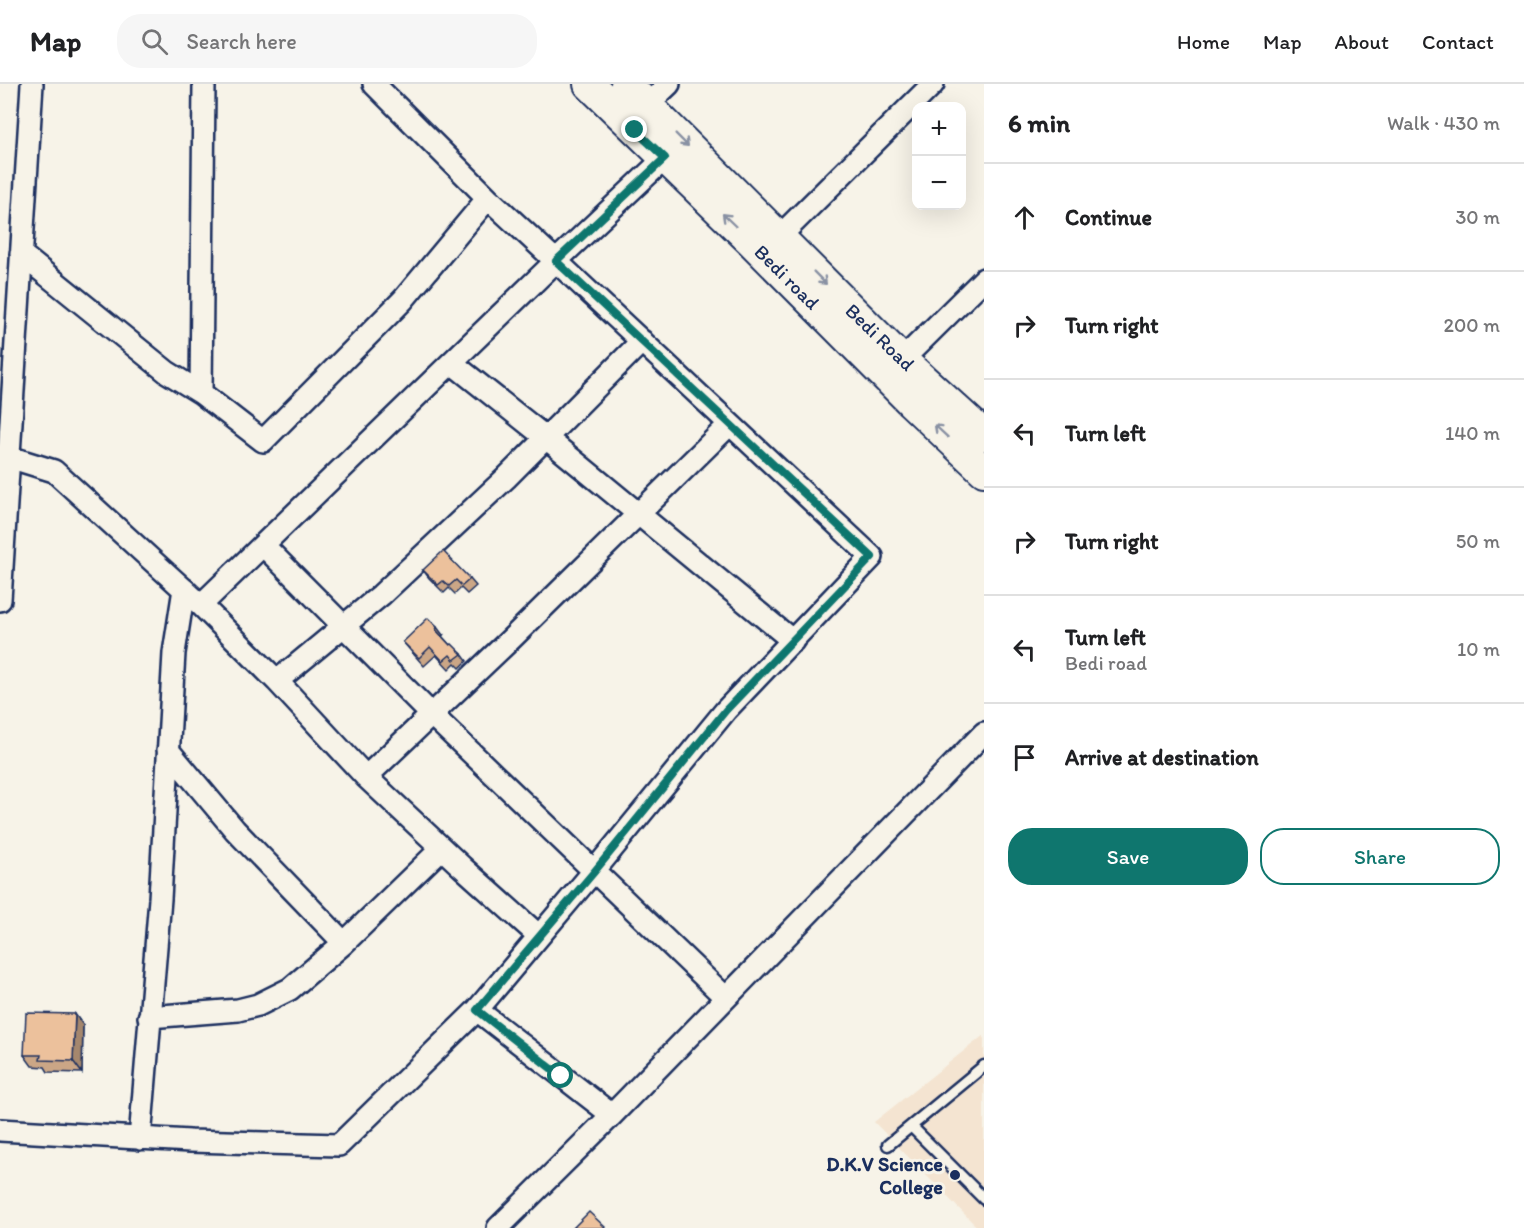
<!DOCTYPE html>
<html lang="en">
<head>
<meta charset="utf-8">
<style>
  body { margin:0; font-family:Itim,sans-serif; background:#f6f6f6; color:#202124 }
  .controls { position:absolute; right:18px; top:18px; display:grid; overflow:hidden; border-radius:12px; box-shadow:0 6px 24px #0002 }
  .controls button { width:54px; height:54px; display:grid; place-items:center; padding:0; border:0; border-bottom:2px solid #e0e0e0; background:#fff; color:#202124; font:30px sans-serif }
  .stop { position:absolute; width:18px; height:18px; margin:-14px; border:4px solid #0f766e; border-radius:50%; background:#fff }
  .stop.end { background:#0f766e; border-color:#fff; box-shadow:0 2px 6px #0008 }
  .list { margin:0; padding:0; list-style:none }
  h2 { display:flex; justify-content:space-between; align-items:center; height:78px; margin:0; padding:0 24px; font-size:26px }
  h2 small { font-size:20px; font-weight:400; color:#757577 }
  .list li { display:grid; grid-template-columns:39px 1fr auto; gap:18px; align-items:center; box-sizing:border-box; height:108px; padding:0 24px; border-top:2px solid #e0e0e0 }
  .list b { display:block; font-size:22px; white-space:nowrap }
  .list p { margin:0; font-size:20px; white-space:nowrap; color:#757577 }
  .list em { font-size:20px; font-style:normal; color:#757577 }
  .actions { display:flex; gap:12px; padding:18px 24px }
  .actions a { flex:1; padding:14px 0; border:2px solid #0f766e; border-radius:24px; text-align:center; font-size:21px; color:#0f766e }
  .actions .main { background:#0f766e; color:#fff }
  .icon { flex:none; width:33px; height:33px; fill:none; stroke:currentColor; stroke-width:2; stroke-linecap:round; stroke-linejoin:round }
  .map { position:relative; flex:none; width:984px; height:1144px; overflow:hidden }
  header { display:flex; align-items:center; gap:36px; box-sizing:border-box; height:84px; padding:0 30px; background:#fff; border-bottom:2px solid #e0e0e0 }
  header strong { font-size:28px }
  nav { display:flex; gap:33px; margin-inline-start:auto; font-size:21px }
  .search { width:420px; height:54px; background:#f6f6f6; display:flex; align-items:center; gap:15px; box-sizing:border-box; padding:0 21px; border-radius:24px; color:#757577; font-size:22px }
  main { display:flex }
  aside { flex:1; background:#fff }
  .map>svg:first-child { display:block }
</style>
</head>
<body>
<header>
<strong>Map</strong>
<div class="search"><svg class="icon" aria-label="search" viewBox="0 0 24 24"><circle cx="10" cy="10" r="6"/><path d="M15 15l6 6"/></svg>Search here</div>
<nav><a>Home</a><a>Map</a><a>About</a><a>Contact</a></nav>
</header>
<main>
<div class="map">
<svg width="984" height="1144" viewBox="0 0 984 1144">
  <rect width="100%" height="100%" fill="#f7f3e8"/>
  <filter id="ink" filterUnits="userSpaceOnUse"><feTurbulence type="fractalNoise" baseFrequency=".0167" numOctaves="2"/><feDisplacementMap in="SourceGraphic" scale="12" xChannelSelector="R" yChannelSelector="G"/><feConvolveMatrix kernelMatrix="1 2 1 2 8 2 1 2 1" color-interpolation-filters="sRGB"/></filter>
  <g filter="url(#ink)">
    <!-- built -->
    <path fill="#f4e4d1" d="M984 951V1144H978L874 1038Z"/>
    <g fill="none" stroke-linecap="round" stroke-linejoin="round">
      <!-- lane casing -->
      <g stroke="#1b2f5e" stroke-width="15">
        <path id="lane" d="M911 1042 984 1115
          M888 1061 984 982"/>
      </g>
      <!-- street casing -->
      <g stroke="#1b2f5e" stroke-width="26">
        <path id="street" d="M647 21 669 0
          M779 153 933 0
          M21 170 167 288 201 309 263 357 403 216 488 114
          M902 276 984 195
          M452 279 545 353 793 557
          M201 309 204 0
          M0 372 9 373 54 387 201 521 277 597 366 693 462 783 539 852
          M263 461 431 630 725 913
          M0 516 32 0
          M201 521 556 177 488 114 374 0
          M277 597 381 511 506 394 642 257
          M168 666 235 746 344 859
          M366 693 511 555 730 340
          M477 926 612 1031
          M149 933 238 926 258 921 290 905 344 859 442 764
          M0 1046 190 1057 339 1061 477 926 594 787 726 626 872 473 556 177 665 74
          M140 1055 160 815 174 569 184 505
          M498 1144 612 1031 984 649"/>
      </g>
      <!-- secondary casing -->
      <g stroke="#1b2f5e" stroke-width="34">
        <path id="secondary" d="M589 0 751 157 911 318 984 387
          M626 0 902 276 984 351"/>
      </g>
      <!-- lane -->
      <use href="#lane" stroke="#f7f3e8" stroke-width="10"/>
      <!-- street -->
      <use href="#street" stroke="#f7f3e8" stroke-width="21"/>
      <!-- secondary -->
      <use href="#secondary" stroke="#f7f3e8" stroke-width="30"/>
    </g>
    <!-- wall -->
    <path fill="#cba686" stroke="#1b2f5e" stroke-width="1.5" d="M423 486 470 495 476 502 467 510 461 504 455 510 449 504 444 509 429 494Z
      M443 551 442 552 450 561 462 570 467 577 460 584 455 579 449 585 436 571 424 582 409 565 403 558Z
      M83 941 82 989 48 988 45 983 32 982 24 971Z"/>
    <!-- shaded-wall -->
    <path fill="#a5876d" stroke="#1b2f5e" stroke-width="1.5" d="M437 543 443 551 441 554 436 546Z
      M75 930 83 941 82 989 73 977Z"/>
    <!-- building -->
    <path fill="#ecc19c" stroke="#1b2f5e" stroke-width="1.5" d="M443 467 470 495 462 502 456 496 449 502 443 497 438 501 423 486Z
      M428 534 437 543 436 546 450 561 452 560 462 570 454 576 450 571 443 577 430 563 419 574 403 558Z
      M26 929 75 930 73 977 40 976 41 971H24Z
      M589 1128 606 1144H573Z"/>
    <!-- one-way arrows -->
    <defs><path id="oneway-shaft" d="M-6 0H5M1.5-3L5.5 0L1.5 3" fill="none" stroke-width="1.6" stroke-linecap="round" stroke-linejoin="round" transform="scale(1.5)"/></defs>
    <g stroke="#8991a3">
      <use href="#oneway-shaft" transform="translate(682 56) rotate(45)"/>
      <use href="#oneway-shaft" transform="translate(729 136) rotate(-136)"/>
      <use href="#oneway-shaft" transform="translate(820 194) rotate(45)"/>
      <use href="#oneway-shaft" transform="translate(941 347) rotate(-137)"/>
    </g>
  </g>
  <g fill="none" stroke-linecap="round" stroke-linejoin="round" filter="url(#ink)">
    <!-- route -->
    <path stroke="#0f766e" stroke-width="8" d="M561 992 477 926 594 788 726 626 872 473 556 177 665 74 635 46"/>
  </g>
  <!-- markers -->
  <circle fill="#1b2f5e" stroke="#f7f3e8" stroke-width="2" cx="955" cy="1091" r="6"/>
  <g text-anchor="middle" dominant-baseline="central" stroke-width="6" stroke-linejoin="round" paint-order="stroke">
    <!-- street labels -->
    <g font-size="20" fill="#1b2f5e" stroke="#f7f3e8">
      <text transform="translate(787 193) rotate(45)">Bedi road</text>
      <text transform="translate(880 253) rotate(44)">Bedi Road</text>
    </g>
    <!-- poi labels -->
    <g font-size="20" font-weight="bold" fill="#1b2f5e" stroke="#f7f3e8" text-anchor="end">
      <text x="943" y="1080">D.K.V Science<tspan x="943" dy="23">College</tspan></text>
    </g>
  </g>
</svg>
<div class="controls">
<button>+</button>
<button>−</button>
</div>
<div class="stop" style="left:561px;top:992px"></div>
<div class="stop end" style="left:635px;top:46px"></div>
</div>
<aside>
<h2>6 min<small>Walk · 430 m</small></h2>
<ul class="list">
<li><svg class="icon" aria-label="ahead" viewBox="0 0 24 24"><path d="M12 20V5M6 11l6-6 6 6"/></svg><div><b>Continue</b></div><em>30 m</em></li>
<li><svg class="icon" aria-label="right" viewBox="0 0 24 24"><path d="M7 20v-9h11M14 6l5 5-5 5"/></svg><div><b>Turn right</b></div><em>200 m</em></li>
<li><svg class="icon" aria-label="left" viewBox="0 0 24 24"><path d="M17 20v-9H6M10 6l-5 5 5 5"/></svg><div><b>Turn left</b></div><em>140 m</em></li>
<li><svg class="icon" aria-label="right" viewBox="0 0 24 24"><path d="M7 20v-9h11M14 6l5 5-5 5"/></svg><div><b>Turn right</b></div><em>50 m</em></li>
<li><svg class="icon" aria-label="left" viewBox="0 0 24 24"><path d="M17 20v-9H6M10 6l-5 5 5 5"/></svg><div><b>Turn left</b><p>Bedi road</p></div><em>10 m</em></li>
<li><svg class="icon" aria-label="arrive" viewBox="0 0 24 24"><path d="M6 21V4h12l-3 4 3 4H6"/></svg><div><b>Arrive at destination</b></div></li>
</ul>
<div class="actions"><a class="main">Save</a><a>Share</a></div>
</aside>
</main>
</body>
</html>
